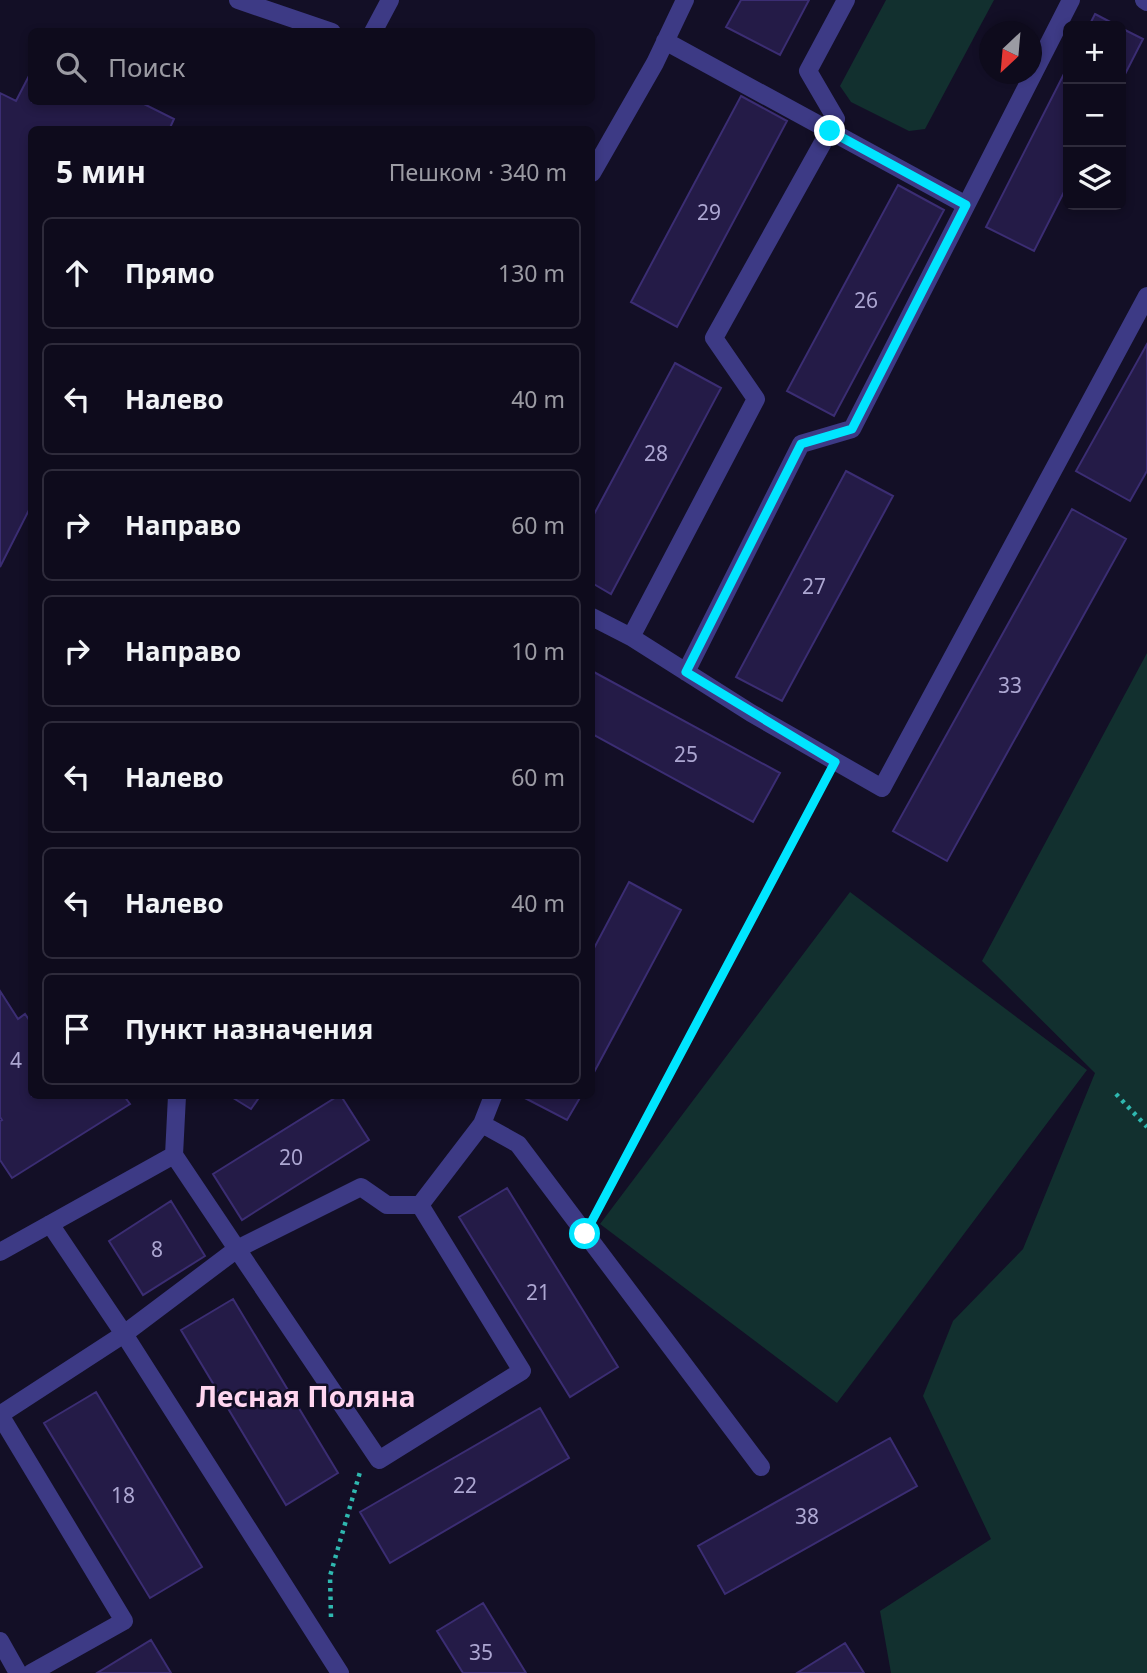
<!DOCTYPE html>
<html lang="ru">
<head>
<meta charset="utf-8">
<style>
  body { margin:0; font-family:"Noto Sans",sans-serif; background:#1c1929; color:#f1f3f6 }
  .controls { position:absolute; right:21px; top:21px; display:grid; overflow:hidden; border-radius:10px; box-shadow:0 4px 10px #0003 }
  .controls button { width:63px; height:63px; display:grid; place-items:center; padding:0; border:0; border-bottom:2px solid #2e2b3b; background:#0e0b1c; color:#f1f3f6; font:35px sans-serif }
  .compass { position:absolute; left:979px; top:21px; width:63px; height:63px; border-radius:50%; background:#0e0b1c; box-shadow:0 4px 10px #0003; rotate:206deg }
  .stop { position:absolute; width:21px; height:21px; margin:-16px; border:5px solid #00e5ff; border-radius:50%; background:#fff }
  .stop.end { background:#00e5ff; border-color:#fff; box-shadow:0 2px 7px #0008 }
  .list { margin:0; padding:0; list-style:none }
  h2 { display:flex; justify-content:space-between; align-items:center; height:91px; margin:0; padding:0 28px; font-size:30px }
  h2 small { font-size:23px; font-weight:400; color:#9b9ba3 }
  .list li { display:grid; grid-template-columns:46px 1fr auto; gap:21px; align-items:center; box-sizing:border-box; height:112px; margin:0 14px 14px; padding:0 14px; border:2px solid #2e2b3b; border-radius:10px }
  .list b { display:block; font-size:26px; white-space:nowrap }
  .list em { font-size:23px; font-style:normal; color:#9b9ba3 }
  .icon { flex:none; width:38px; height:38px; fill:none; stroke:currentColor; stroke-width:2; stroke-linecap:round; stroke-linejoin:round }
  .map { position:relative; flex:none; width:1147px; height:1673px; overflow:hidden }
  .search { position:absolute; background:#0e0b1c; box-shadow:0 4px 10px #0003; left:28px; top:28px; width:567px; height:77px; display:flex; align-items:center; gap:18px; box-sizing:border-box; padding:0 24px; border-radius:10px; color:#9b9ba3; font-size:26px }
  .panel { position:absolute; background:#0e0b1c; box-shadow:0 4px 10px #0003; left:28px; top:126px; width:567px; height:973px; border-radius:10px }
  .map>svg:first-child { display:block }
</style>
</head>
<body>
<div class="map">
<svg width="1147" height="1673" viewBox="0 0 1147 1673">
  <rect width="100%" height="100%" fill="#130f26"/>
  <!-- green -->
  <path fill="#12302f" d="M886 0H994L925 129 909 131 851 102 840 86Z
    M1147 653V1673H891L880 1611 991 1539 923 1396 953 1321 1023 1249 1095 1073 982 961Z
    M850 892 1087 1070 837 1403 600 1224Z"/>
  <!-- building -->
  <path fill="#241b47" stroke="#3b2d73" stroke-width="2" d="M741 0H809L780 55 726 27Z
    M1095 14 1118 26H1089Z
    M1121 28 1143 39 1121 82Z
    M1068 66V184L1034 251 986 227Z
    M32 70V102H140L174 119 169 130H32V504L0 567V93L16 101Z
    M741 96 787 121 677 327 631 302Z
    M898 185 944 210 834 416 787 391Z
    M1147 344V471L1130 501 1076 471Z
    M675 363 721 388 611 594 592 583V518Z
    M846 471 893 496 782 701 736 677Z
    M1072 509 1126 539 947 861 893 831Z
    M592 671 780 773 753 822 592 734Z
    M629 882 681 910 592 1076V952Z
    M0 991 18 1019 25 1014 32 1024V1096H124L130 1104 12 1178 0 1160V1121L2 1120 0 1117Z
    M230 1096H260L251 1109Z
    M338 1096H341L369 1140 242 1220 213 1174Z
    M521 1096H581L567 1120Z
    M507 1188 618 1367 570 1397 459 1217Z
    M171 1201 205 1256 143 1295 109 1241Z
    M233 1299 338 1473 286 1505 181 1330Z
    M96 1392 202 1567 150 1598 44 1423Z
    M540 1408 569 1458 390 1563 360 1512Z
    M890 1438 917 1486 725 1594 698 1546Z
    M483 1603 526 1673H463L437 1631Z
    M151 1640 171 1673H97Z
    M845 1643 864 1673H797Z"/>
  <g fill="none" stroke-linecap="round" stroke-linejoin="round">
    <!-- path -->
    <path stroke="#2fb8b0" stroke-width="4.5" stroke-dasharray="3.5 5" stroke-linecap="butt" d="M1116 1094 1147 1127
      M597 1211 825 780
      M331 1617 330 1576 360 1472"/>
    <!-- minor -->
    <path stroke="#3d3a85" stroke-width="18" d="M238 0 332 32
      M1144 0 1147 2
      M373 32 390 0
      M665 41 966 205
      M592 173 655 63 685 0
      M592 617 631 637 756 399 714 338 836 119 808 71 846 0
      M631 637 751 713 882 788 1147 296
      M686 672 801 444 852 429 1071 0
      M482 1124 518 1144 761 1467
      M361 1187 387 1205H420L522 1371 379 1460 237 1249Z
      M420 1205 482 1124 493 1096
      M50 1224 124 1334 340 1673
      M0 1252 174 1155 177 1096
      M1 1414 124 1334 237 1249 174 1155
      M0 1415 124 1621 31 1673
      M0 1641 18 1673"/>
  </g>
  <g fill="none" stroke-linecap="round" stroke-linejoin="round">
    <!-- route -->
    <path stroke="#00e5ff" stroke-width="9" d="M585 1234 835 762 686 672 801 444 852 429 966 205 830 131"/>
  </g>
  <g text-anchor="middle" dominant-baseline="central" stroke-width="5" stroke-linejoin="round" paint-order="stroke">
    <!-- number labels -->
    <g font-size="21" fill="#aca6d1">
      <text x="709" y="212">29</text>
      <text x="866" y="300">26</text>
      <text x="656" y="453">28</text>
      <text x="814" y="586">27</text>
      <text x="1010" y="685">33</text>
      <text x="686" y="754">25</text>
      <text x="16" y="1060">4</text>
      <text x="291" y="1157">20</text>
      <text x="157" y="1249">8</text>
      <text x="538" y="1292">21</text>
      <text x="465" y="1485">22</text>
      <text x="123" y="1495">18</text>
      <text x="807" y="1516">38</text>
      <text x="481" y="1652">35</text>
    </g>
    <!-- quarter labels -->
    <g font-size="28" font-weight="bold" fill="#ffd6f0" stroke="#130f26">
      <text x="306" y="1396">Лесная Поляна</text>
    </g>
  </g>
</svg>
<div class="controls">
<button>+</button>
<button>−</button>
<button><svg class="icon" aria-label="layers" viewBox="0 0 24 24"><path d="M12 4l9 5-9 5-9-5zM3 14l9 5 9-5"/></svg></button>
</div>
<svg class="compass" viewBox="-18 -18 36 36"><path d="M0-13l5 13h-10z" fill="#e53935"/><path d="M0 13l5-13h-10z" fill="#9b9ba3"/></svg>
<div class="stop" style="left:585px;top:1234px"></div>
<div class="stop end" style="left:830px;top:131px"></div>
<div class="search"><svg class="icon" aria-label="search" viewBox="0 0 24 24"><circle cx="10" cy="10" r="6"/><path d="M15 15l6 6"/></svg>Поиск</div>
<section class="panel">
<h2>5 мин<small>Пешком · 340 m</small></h2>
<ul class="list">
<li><svg class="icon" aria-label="ahead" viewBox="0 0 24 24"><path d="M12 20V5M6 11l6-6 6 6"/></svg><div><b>Прямо</b></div><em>130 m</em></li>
<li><svg class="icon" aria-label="left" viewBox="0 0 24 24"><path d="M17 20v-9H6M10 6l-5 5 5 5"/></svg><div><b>Налево</b></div><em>40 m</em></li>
<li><svg class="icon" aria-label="right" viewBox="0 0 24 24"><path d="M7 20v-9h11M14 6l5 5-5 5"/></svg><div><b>Направо</b></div><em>60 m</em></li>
<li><svg class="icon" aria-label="right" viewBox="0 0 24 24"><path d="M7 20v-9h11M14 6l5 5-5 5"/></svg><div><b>Направо</b></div><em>10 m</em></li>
<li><svg class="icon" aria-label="left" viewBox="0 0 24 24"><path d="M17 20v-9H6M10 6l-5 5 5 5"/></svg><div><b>Налево</b></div><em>60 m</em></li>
<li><svg class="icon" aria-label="left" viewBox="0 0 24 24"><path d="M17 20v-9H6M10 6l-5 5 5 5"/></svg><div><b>Налево</b></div><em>40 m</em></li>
<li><svg class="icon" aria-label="arrive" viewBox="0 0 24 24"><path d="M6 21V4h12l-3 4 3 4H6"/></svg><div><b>Пункт назначения</b></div></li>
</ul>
</section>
</div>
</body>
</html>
